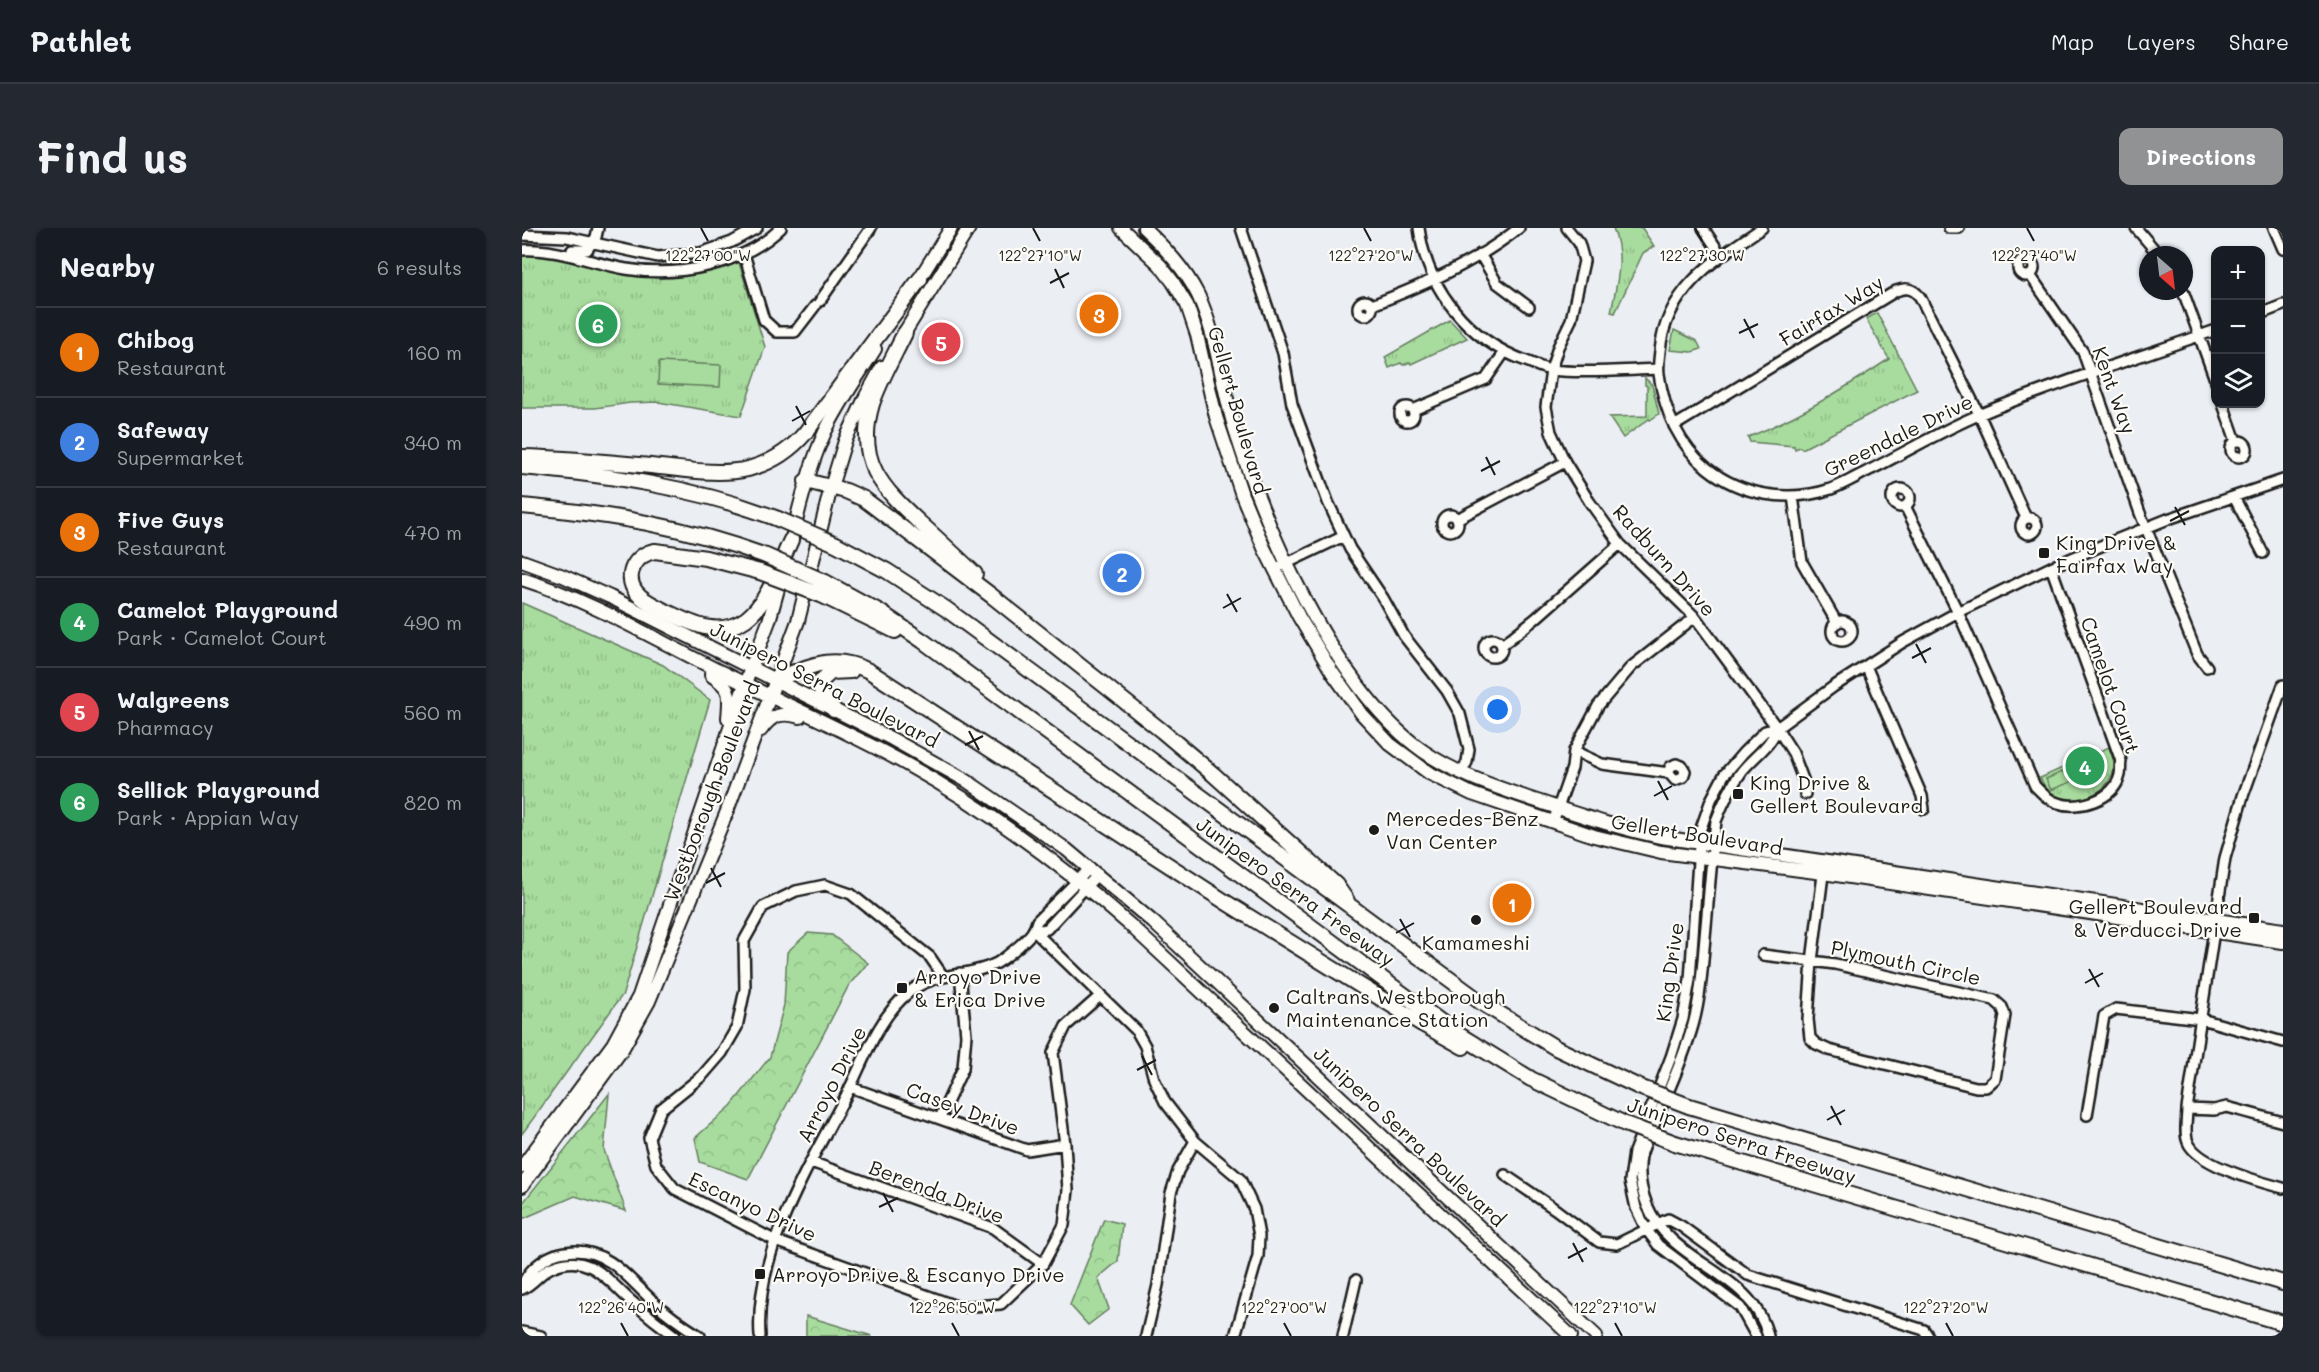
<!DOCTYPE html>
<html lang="en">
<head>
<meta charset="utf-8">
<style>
  body { margin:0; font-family:Mali,sans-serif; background:#242831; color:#f1f3f6 }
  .controls { position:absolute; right:18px; top:18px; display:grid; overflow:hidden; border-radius:12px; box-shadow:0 2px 4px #0004 }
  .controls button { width:54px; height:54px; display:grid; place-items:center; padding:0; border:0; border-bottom:2px solid #363941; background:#171b24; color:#f1f3f6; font:30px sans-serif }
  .compass { position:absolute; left:1617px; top:18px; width:54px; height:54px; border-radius:50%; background:#171b24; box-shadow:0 2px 4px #0004; rotate:152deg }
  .you { position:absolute; left:976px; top:482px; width:21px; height:21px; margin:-15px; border:4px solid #fff; border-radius:50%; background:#1a73e8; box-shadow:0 0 0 9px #1a73e833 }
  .badge { display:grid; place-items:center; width:39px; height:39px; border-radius:50%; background:#919294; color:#fff; font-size:20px; font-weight:700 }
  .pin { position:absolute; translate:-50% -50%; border:3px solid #fff; box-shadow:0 2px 6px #0006 }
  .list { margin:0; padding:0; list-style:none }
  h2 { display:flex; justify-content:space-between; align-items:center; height:78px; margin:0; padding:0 24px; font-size:26px }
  h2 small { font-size:20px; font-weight:400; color:#9ea1a6 }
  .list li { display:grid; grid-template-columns:39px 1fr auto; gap:18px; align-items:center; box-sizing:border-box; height:90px; padding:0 24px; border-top:2px solid #363941 }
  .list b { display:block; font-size:22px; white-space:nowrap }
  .list p { margin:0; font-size:20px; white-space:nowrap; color:#9ea1a6 }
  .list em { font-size:20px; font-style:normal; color:#9ea1a6 }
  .icon { flex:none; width:33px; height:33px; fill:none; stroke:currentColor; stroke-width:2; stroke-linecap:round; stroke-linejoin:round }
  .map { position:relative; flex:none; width:1761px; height:1108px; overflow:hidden; border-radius:12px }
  header { display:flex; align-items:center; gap:36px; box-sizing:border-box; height:84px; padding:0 30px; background:#171b24; border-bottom:2px solid #363941 }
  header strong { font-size:28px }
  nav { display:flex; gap:33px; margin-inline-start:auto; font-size:21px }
  .intro { display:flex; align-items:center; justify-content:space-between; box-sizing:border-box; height:144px; padding:0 36px }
  h1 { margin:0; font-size:42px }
  .button { padding:15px 27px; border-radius:12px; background:#919294; color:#fff; font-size:21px; font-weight:700 }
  main { display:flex; gap:36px; padding:0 36px }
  aside { flex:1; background:#171b24; border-radius:12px; box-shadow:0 2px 4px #0004 }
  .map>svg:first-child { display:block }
</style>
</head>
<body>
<header>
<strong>Pathlet</strong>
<nav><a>Map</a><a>Layers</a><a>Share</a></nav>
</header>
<div class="intro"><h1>Find us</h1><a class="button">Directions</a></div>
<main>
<aside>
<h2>Nearby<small>6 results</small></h2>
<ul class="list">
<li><span class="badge" style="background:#e8710a">1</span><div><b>Chibog</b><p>Restaurant</p></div><em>160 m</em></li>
<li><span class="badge" style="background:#3f7fe0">2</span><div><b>Safeway</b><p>Supermarket</p></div><em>340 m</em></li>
<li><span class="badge" style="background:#e8710a">3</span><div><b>Five Guys</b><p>Restaurant</p></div><em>470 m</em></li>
<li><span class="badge" style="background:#2e9e5b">4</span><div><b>Camelot Playground</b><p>Park · Camelot Court</p></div><em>490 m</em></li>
<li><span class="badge" style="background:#e0444e">5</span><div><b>Walgreens</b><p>Pharmacy</p></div><em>560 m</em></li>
<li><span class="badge" style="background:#2e9e5b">6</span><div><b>Sellick Playground</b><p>Park · Appian Way</p></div><em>820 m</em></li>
</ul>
</aside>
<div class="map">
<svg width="1761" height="1108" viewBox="0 0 1761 1108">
  <defs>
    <pattern id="grass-tufts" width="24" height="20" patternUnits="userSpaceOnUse" patternTransform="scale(1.5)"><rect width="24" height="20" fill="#a8dc9e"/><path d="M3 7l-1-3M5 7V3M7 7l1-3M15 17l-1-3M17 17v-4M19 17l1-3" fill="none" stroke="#90bc88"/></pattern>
    <pattern id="forest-crowns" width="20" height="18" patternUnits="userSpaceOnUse" patternTransform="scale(1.5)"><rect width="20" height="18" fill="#a8dc9e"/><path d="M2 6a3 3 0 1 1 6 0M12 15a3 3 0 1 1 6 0" fill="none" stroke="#90bc88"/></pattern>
  </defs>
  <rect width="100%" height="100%" fill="#ebeef3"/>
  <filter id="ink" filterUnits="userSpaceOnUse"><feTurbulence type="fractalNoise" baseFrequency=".0167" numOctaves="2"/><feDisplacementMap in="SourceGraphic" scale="12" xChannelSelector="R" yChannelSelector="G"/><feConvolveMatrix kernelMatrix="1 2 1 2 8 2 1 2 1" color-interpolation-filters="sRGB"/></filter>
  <g filter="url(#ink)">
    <!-- grass -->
    <path fill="url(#grass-tufts)" stroke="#627c5d" stroke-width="1.5" d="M1091 0H1120L1132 18 1121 25 1093 85 1089 84C1095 55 1103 29 1091 0Z
      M0 18 51 23 105 35 132 38 172 34 214 25 243 119 219 188 136 174 108 175 73 180H0Z
      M1355 85 1395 162 1280 221 1278 219 1273 221 1272 218 1228 214 1226 209C1275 190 1323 160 1367 131L1344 91Z
      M928 92 945 110 889 136 888 134 881 137 879 135 867 140 863 129Z
      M1152 102 1175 113 1179 121 1170 124 1148 122Z
      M1123 150 1130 157 1137 186 1128 192 1127 191 1101 210 1087 189 1125 188V158L1123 157Z
      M0 375 141 437 188 472 101 766 0 906Z
      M1587 519C1588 524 1592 531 1592 537 1592 564 1555 578 1533 568 1525 564 1522 557 1518 550Z"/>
    <!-- forest -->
    <path fill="url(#forest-crowns)" stroke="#627c5d" stroke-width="1.5" d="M286 705 310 707 346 735 327 757 226 951 178 934 173 910 209 878 248 829 262 777 265 724Z
      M87 866 82 922 104 983 53 968 0 991V976Z
      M582 991 600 996 596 1033 576 1050 587 1081 566 1097 548 1077Z
      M284 1088 350 1108H284Z"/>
    <!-- garden -->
    <path fill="#a8dc9e" stroke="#627c5d" stroke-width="1.5" d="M137 134 199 137 198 159 136 156Z
      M1545 542 1551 544 1552 549 1549 554 1529 562 1524 551Z"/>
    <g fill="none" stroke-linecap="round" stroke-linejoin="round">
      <!-- minor casing -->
      <g stroke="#1c1c1c" stroke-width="14">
        <path id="minor" d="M719 0 761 125 770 176 806 274 828 321 861 370 882 408 925 463 938 486 947 521 945 534 939 545
          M897 0C905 61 946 112 1004 133 1012 136 1021 141 1030 142 1062 146 1104 142 1136 141
          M1045 0 1057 15 1062 33 1049 92 1036 119 1029 142 1024 179 1029 204 1043 234 1067 273 1098 316 1173 389 1255 500 1271 525 1282 554 1283 566
          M1181 0 1199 27
          M1240 0C1192 32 1144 61 1138 123 1137 131 1136 138 1137 146 1142 182 1156 216 1185 240 1220 268 1267 275 1309 261 1323 256 1337 247 1350 241 1386 223 1422 201 1459 186 1536 154 1615 130 1694 102
          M1427 0H1437
          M1614 0 1637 27
          M1752 0 1761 21
          M0 7 45 9 136 29 178 25 210 14 235 0
          M0 22C36 20 69 35 104 41 156 50 221 37 259 0
          M50 22H65L74 9 76 0
          M222 26 242 92 255 104H273L293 78
          M958 26 975 55 1007 79
          M1496 40a8 8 0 1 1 16 0a8 8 0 1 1-16 0Z
          M1508 47 1561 124 1618 285 1675 426 1685 439
          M1661 63 1694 154
          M836 80a7 7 0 1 1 14 0a7 7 0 1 1-14 0Z
          M298 73 349 0
          M850 77C902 57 953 35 997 0
          M1738 86 1761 77
          M1701 176 1714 213
          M878 186a7 7 0 1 1 14 0a7 7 0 1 1-14 0Z
          M891 182 964 151 982 125
          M1152 198 1374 63C1384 59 1391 60 1398 69L1457 186 1504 290
          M1709 221a8 8 0 1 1 16 0a8 8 0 1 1-16 0Z
          M1370 270a9 9 0 1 1 18 0a9 9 0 1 1-18 0Z
          M1271 268 1280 334 1315 395
          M1712 269 1741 325
          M1383 278 1436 384 1513 558C1520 565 1526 572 1536 575 1557 582 1592 572 1598 547 1599 543 1598 538 1599 533L1529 339
          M920 295a8 8 0 1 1 16 0a8 8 0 1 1-16 0Z
          M1499 298a8 8 0 1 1 16 0a8 8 0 1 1-16 0Z
          M935 291 1043 234
          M759 338 822 308
          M1310 403a10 10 0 1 1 20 0a10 10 0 1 1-20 0Z
          M962 420a9 9 0 1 1 18 0a9 9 0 1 1-18 0Z
          M980 417 1013 391 1098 316
          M1344 438 1400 568 1402 581
          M1761 457 1721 568 1703 630 1665 881C1665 890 1662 906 1666 914 1675 937 1738 954 1761 960
          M1052 523 1080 536 1147 545 1153 552 1161 549 1163 543 1160 538 1154 536 1148 539 1147 545
          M1031 594 1050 540 1052 523 1076 478 1109 439 1173 389
          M512 703 614 802 623 818 632 851 643 874 673 913 718 951 732 981 737 1008 736 1028 713 1108
          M512 703 525 701 576 646
          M1241 727 1290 733 1302 639
          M1290 733 1313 736 1472 772 1480 779 1483 787 1473 851 1464 859H1454L1307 822 1294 816 1288 810 1286 791Z
          M421 748 408 729 329 666 303 657 274 663 241 679 222 713 223 761 215 799 200 825 180 848 139 881 127 910 134 937 153 961 254 1013 437 1079 479 1076 521 1036 542 997 546 962 543 916 531 825 544 798 579 767
          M328 859 505 922 543 916
          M1665 881 1692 882 1705 879 1761 894
          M1565 887 1582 788 1594 781 1679 791 1761 814
          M418 890 441 840 444 807 438 745
          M289 934 471 1000 521 1036
          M983 947 1033 981 1077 1014 1095 1016 1146 991 1159 998 1226 1047 1402 1102 1406 1108
          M0 1060C3 1047 12 1039 22 1032 32 1025 42 1024 53 1023 89 1023 108 1053 133 1075 146 1087 162 1098 178 1108
          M0 1061C12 1056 18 1044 30 1039 67 1023 85 1052 109 1073 123 1085 138 1097 153 1108
          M0 1104 19 1108
          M238 1108C232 1023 289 935 327 862 343 829 357 789 386 765 412 743 447 750 475 735 483 730 490 724 497 718 506 709 512 705 515 693L568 640
          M624 1108 636 1057 649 965 656 943 673 913
          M821 1108 834 1052
          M1234 1108 1218 1079 1136 1017 1124 1001 1114 980 1108 953 1112 924 1149 829 1161 791 1168 752 1178 603 1189 572 1202 547 1221 525 1243 503 1255 500 1311 459 1381 414 1436 384 1529 339 1574 320 1646 291 1761 252
          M1246 1108C1230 1042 1150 1038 1125 977 1119 962 1116 945 1119 928 1122 915 1130 902 1135 890 1148 859 1162 829 1171 797 1178 772 1180 745 1182 720 1186 678 1189 635 1194 593 1201 575 1209 558 1220 543 1232 528 1249 518 1255 500"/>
      </g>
      <!-- major casing -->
      <g stroke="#1c1c1c" stroke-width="16">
        <path id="major" d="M599 0 638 37 651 54 665 77 675 107 694 189 720 267 742 320 777 389 810 444 840 486 868 516 907 545 950 566 1072 608 1139 624 1301 645 1761 714
          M622 0C643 20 663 41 676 67 695 107 699 155 712 198 742 299 813 461 901 523 934 546 971 558 1009 571 1052 585 1094 600 1139 609L1761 702
          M393 58 429 0
          M378 112 447 0
          M271 306C279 271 288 237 303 204 317 175 336 148 353 121
          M0 333 41 348 88 369 370 511 445 553 544 621 631 694 1074 1108
          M0 351C70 373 136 413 201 445 262 476 325 503 384 536 465 581 539 636 608 697L1049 1108
          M189 447C210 461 208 465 206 490
          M239 502C250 486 260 484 278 489
          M0 939 91 816 117 768 223 456 247 393 261 343
          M0 958 99 823 127 773 204 586 276 393 309 259 323 213 344 168 360 139"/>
      </g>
      <!-- highway casing -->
      <g stroke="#1c1c1c" stroke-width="18">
        <path id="highway" d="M383 105C372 128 358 152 350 176 333 233 360 260 398 295 417 312 435 329 453 346
          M0 229C43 230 86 234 129 238 161 241 195 248 226 241 249 235 269 222 284 204L398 51
          M0 239C88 247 173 259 256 291
          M284 253 324 263 342 271 470 368 640 503 691 546 814 657 825 673
          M0 278C87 286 162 298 244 328
          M314 316 365 343 424 381 960 775 1034 820 1117 859
          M238 344 184 330 133 323C114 326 101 347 114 364 121 373 132 377 141 382 168 395 196 411 224 391 247 374 257 337 269 312
          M303 354 358 384 401 413 934 805 1009 851 1103 896
          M299 367 373 403
          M253 452C288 438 310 425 347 443L705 675 900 796 941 819
          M312 482C303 472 296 466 300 452L309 444 329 443
          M1167 878 1761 1055
          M1153 915 1761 1095"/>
      </g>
      <!-- minor -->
      <use href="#minor" stroke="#fdfcf7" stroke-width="9"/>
      <!-- major -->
      <use href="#major" stroke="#fdfcf7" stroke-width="12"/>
      <!-- highway -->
      <use href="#highway" stroke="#fdfcf7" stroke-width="14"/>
      <!-- highway-bridge casing -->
      <g stroke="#1c1c1c" stroke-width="18" stroke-linecap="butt">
        <path id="highway-bridge" d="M256 291 314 316
          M244 328 303 354
          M238 344 299 367
          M1117 859 1167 878
          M1103 896 1153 915"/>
      </g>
      <!-- highway-bridge -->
      <use href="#highway-bridge" stroke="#fdfcf7" stroke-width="14"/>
    </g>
  </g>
  <!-- ticks -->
  <path fill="none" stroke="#1c1c1c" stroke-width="2" d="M179 0 186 13M511 0 518 13M842 0 849 13M1173 0 1180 13M1505 0 1512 13M533 41 542 60M528 55 547 45M1222 91 1232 110M1217 105 1236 96M274 178 284 197M270 193 288 183M964 229 973 247M959 243 978 233M1653 279 1663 297M1648 293 1667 283M705 366 715 384M701 380 719 370M1394 416 1404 435M1390 430 1409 420M447 503 457 522M443 517 461 508M1136 553 1146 572M1132 568 1150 558M189 640 199 659M184 655 203 645M878 691 888 709M874 705 892 695M1567 741 1577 759M1563 755 1581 745M620 828 630 847M615 842 634 832M1309 878 1319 897M1305 892 1323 882M361 965 371 984M357 979 376 970M1051 1015 1061 1034M1046 1030 1065 1020M99 1095 106 1108M430 1095 437 1108M762 1095 769 1108M1093 1095 1100 1108M1424 1095 1431 1108"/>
  <!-- markers -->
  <g fill="#1c1c1c" stroke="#fdfcf7" stroke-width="2">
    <rect x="1516" y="319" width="12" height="12" rx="3"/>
    <rect x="1210" y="560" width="12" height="12" rx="3"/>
    <circle cx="852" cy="602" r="6"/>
    <rect x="1726" y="684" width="12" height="12" rx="3"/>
    <circle cx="954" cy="692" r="6"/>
    <rect x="374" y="754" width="12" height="12" rx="3"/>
    <circle cx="752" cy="780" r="6"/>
    <rect x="232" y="1040" width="12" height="12" rx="3"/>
  </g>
  <g text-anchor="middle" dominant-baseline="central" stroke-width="4.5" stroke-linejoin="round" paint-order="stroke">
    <!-- street labels -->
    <g font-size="20" fill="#1c1c1c" stroke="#fdfcf7">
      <text transform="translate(1309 82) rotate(-31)">Fairfax Way</text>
      <text transform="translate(1593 162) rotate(70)">Kent Way</text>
      <text transform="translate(717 182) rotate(74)">Gellert Boulevard</text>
      <text transform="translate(1376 207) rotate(-26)">Greendale Drive</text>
      <text transform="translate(1143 332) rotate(48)">Radburn Drive</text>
      <text transform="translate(303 456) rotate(27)">Junipero Serra Boulevard</text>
      <text transform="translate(1589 457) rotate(71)">Camelot Court</text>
      <text transform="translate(189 563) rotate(-69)">Westborough Boulevard</text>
      <text transform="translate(1175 606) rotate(9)">Gellert Boulevard</text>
      <text transform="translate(774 663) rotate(36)">Junipero Serra Freeway</text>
      <text transform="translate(1384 734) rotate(12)">Plymouth Circle</text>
      <text transform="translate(1147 744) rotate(-82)">King Drive</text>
      <text transform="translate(309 856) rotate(-63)">Arroyo Drive</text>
      <text transform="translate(441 880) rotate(20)">Casey Drive</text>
      <text transform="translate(888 908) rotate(43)">Junipero Serra Boulevard</text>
      <text transform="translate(1220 912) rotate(18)">Junipero Serra Freeway</text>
      <text transform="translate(415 963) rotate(21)">Berenda Drive</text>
      <text transform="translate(231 978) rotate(25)">Escanyo Drive</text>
    </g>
    <!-- poi labels -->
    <g font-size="20" fill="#1c1c1c" stroke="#fdfcf7" text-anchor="start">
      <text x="1534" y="314">King Drive &amp;<tspan x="1534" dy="23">Fairfax Way</tspan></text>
      <text x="1228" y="554">King Drive &amp;<tspan x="1228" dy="23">Gellert Boulevard</tspan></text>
      <text x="864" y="590">Mercedes-Benz<tspan x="864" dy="23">Van Center</tspan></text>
      <text x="1720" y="678" text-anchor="end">Gellert Boulevard<tspan x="1720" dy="23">&amp; Verducci Drive</tspan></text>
      <text x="954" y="714" text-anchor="middle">Kamameshi</text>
      <text x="392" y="748">Arroyo Drive<tspan x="392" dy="23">&amp; Erica Drive</tspan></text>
      <text x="764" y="768">Caltrans Westborough<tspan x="764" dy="23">Maintenance Station</tspan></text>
      <text x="250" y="1046">Arroyo Drive &amp; Escanyo Drive</text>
    </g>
  </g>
  <g font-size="15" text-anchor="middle" fill="#1c1c1c" stroke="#fdfcf7" stroke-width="4.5" stroke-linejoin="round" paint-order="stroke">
    <text x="186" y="33">122°27'00"W</text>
    <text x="518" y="33">122°27'10"W</text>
    <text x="849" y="33">122°27'20"W</text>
    <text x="1180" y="33">122°27'30"W</text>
    <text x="1512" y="33">122°27'40"W</text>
    <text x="99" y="1085">122°26'40"W</text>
    <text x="430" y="1085">122°26'50"W</text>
    <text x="762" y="1085">122°27'00"W</text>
    <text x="1093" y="1085">122°27'10"W</text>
    <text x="1424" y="1085">122°27'20"W</text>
  </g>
</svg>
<div class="controls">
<button>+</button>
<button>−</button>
<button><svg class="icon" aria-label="layers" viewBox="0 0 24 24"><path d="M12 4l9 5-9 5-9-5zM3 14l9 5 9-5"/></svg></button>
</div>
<svg class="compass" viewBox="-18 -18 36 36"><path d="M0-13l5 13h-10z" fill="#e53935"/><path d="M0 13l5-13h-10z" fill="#9ea1a6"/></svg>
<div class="you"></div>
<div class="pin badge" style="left:990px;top:675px;background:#e8710a">1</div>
<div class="pin badge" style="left:600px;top:345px;background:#3f7fe0">2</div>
<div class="pin badge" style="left:577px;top:86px;background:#e8710a">3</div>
<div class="pin badge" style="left:1563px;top:538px;background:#2e9e5b">4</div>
<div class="pin badge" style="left:419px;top:114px;background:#e0444e">5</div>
<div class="pin badge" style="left:76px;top:96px;background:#2e9e5b">6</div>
</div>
</main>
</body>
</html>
